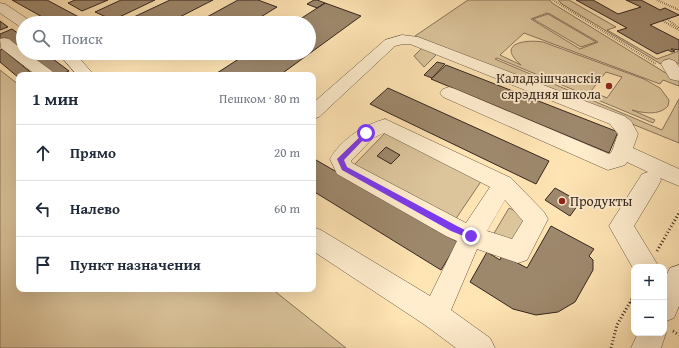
<!DOCTYPE html>
<html lang="ru">
<head>
<meta charset="utf-8">
<style>
  body { margin:0; font-family:"Gentium Book Plus",serif; background:#f2f2f3; color:#1f2937 }
  .controls { position:absolute; right:12px; bottom:12px; display:grid; overflow:hidden; border-radius:8px; box-shadow:0 4px 16px #0002 }
  .controls button { width:36px; height:36px; display:grid; place-items:center; padding:0; border:0; border-bottom:1px solid #e0e1e3; background:#fff; color:#1f2937; font:20px sans-serif }
  .stop { position:absolute; width:12px; height:12px; margin:-9px; border:3px solid #7c3aed; border-radius:50%; background:#fff }
  .stop.end { background:#7c3aed; border-color:#fff; box-shadow:0 1px 4px #0008 }
  .list { margin:0; padding:0; list-style:none }
  h2 { display:flex; justify-content:space-between; align-items:center; height:52px; margin:0; padding:0 16px; font-size:17px }
  h2 small { font-size:13px; font-weight:400; color:#747a83 }
  .list li { display:grid; grid-template-columns:26px 1fr auto; gap:12px; align-items:center; box-sizing:border-box; height:56px; padding:0 16px; border-top:1px solid #e0e1e3 }
  .list b { display:block; font-size:15px; white-space:nowrap }
  .list em { font-size:13px; font-style:normal; color:#747a83 }
  .icon { flex:none; width:22px; height:22px; fill:none; stroke:currentColor; stroke-width:2; stroke-linecap:round; stroke-linejoin:round }
  .map { position:relative; flex:none; width:679px; height:348px; overflow:hidden }
  .search { position:absolute; background:#fff; box-shadow:0 4px 16px #0002; left:16px; top:16px; width:300px; height:44px; display:flex; align-items:center; gap:10px; box-sizing:border-box; padding:0 14px; border-radius:22px; color:#747a83; font-size:15px }
  .panel { position:absolute; background:#fff; box-shadow:0 4px 16px #0002; left:16px; top:72px; width:300px; height:220px; border-radius:8px }
  .map>svg:first-child { display:block }
</style>
</head>
<body>
<div class="map">
<svg width="679" height="348" viewBox="0 0 679 348">
  <rect width="100%" height="100%" fill="#ffe4b4"/>
  <filter id="stains"><feTurbulence type="fractalNoise" baseFrequency=".005" numOctaves="4"/><feColorMatrix values="0 0 0 0 .2 0 0 0 0 .09 0 0 0 0 .02 0 0 0 .5 -.17"/></filter>
  <radialGradient id="worn" r=".72"><stop offset=".6" stop-color="#630" stop-opacity="0"/><stop offset="1" stop-color="#630" stop-opacity=".3"/></radialGradient>
  <!-- green -->
  <path fill="#dcc49b" stroke="#88745d" fill-rule="evenodd" d="M468 0H550L552 3 669 75 679 79V86L663 80 660 84 524 33 500 55 521 65C496 44 524 39 543 42L644 79 660 88 669 100 668 106C659 116 643 113 632 110L655 120 653 123 497 58 495 59 662 130 679 99V143L415 36ZM547 13 550 14 598 42 580 49 531 19ZM606 72 622 77 607 98 591 91Z
    M558 0H569L616 27 607 30 657 59 679 51V63L665 65 659 63 562 4Z
    M548 14 596 42 581 47 533 19Z
    M422 48 437 54 424 67 414 56Z
    M0 70 19 85V289H272L346 348H0Z
    M386 132 482 180 453 223 353 166Z
    M509 208 526 216 510 245 493 235Z"/>
  <!-- building -->
  <path fill="#9e886c" stroke="#34251f" d="M12 0H47L90 23H53Z
    M75 0H108L82 11 68 3Z
    M121 0H155L113 20 95 12Z
    M170 0H213L168 23H121Z
    M238 0H258L277 7 251 23H196Z
    M314 0H317L325 3 317 8 307 4Z
    M576 0H593L618 14 641 7 626 0H641L660 10 665 8 679 15 650 25 679 40V50L673 49H671L675 51 672 52 668 50 657 54 617 31 627 28Z
    M325 3 361 16 280 75H214L248 53H309V23H294Z
    M0 21 8 27 0 30Z
    M12 29 23 37V51L6 38 0 40V34Z
    M2 49 34 75H19V78L0 62V50Z
    M26 53H45L69 71 60 75H55Z
    M185 53H201L194 58Z
    M437 62 445 64 432 78 424 75Z
    M446 65 618 132 609 153 431 79Z
    M388 88 549 161 536 184 370 104Z
    M386 147 400 155 391 164 377 156Z
    M316 160 458 242 441 270 313 191V163Z
    M555 188 580 202 570 216 545 200Z
    M551 226 594 249 589 256 593 260V270L575 302 558 312 536 315 513 309 470 282 487 252 500 260 502 255 527 268Z"/>
  <g fill="none" stroke-linecap="round" stroke-linejoin="round">
    <!-- minor casing -->
    <g stroke="#675544" stroke-width="1">
      <path id="minor" d="M0 3 5 4 29 20 31 23H23V27L19 26 0 13Z
        M402 35 418 37 624 116 631 121 638 134 633 148 679 169V186L660 178 661 180 658 186 634 226 659 267H634V270L609 226 642 174 648 172 627 162 625 165 608 170 601 167 443 97 440 93 443 89 449 87 455 89 609 154 612 151 618 134 610 124 410 44H403L395 46 319 117 313 119V103L385 40Z
        M4 38 9 39 23 50V53H27L52 71 54 75H36L1 48 0 39Z
        M58 53H75L94 75H77Z
        M669 59 675 61 679 67V81L670 79 661 64 663 61Z
        M385 119 511 178 544 212 548 219 527 260 518 263 477 249 451 310 490 338 495 348H456L425 325 313 251V227L321 230 430 296 457 241 446 236 337 174 330 159C341 139 364 125 385 119ZM384 133 490 187 466 223 352 163 351 161 373 138ZM505 200 523 221 512 239 487 231Z
        M679 265V306L674 318 664 322V280L670 268Z
        M664 328 666 333 661 348H631L638 333H664Z"/>
    </g>
    <!-- path-far1 -->
    <path stroke="#34251f" stroke-width="2" stroke-dasharray="0.5 1.5" stroke-linecap="butt" d="M553 0 656 64
      M657 0 679 10
      M667 19 679 28
      M663 21 679 30"/>
    <!-- path -->
    <path stroke="#34251f" stroke-width="3" stroke-dasharray="1 2.5" stroke-linecap="butt" d="M657 251 679 213
      M630 302 634 305
      M673 331 679 335
      M611 348 617 325 634 295"/>
    <!-- minor -->
    <use href="#minor" fill="#ffedce" fill-rule="evenodd"/>
  </g>
  <!-- route -->
  <path fill="#7c3aed" d="M366 131 369 133 368 135 344 160 347 167 457 226 473 234V238L471 239 451 231 342 170 337 159 338 158Z"/>
  <!-- markers -->
  <g fill="#8f2418" stroke="#ffedce" stroke-width="1.5">
    <circle cx="609" cy="86" r="4"/>
    <circle cx="562" cy="201" r="4"/>
  </g>
  <g text-anchor="middle" dominant-baseline="central" stroke-width="3.5" stroke-linejoin="round" paint-order="stroke">
    <!-- poi labels -->
    <g font-size="14" fill="#34251f" stroke="#ffedce" text-anchor="end">
      <text x="601" y="78">Каладзішчанскія<tspan x="601" dy="16">сярэдняя школа</tspan></text>
      <text x="570" y="201" text-anchor="start">Продукты</text>
    </g>
  </g>
  <rect width="100%" height="100%" filter="url(#stains)"/>
  <rect width="100%" height="100%" fill="url(#worn)"/>
</svg>
<div class="controls">
<button>+</button>
<button>−</button>
</div>
<div class="stop" style="left:366px;top:133px"></div>
<div class="stop end" style="left:471px;top:236px"></div>
<div class="search"><svg class="icon" aria-label="search" viewBox="0 0 24 24"><circle cx="10" cy="10" r="6"/><path d="M15 15l6 6"/></svg>Поиск</div>
<section class="panel">
<h2>1 мин<small>Пешком · 80 m</small></h2>
<ul class="list">
<li><svg class="icon" aria-label="ahead" viewBox="0 0 24 24"><path d="M12 20V5M6 11l6-6 6 6"/></svg><div><b>Прямо</b></div><em>20 m</em></li>
<li><svg class="icon" aria-label="left" viewBox="0 0 24 24"><path d="M17 20v-9H6M10 6l-5 5 5 5"/></svg><div><b>Налево</b></div><em>60 m</em></li>
<li><svg class="icon" aria-label="arrive" viewBox="0 0 24 24"><path d="M6 21V4h12l-3 4 3 4H6"/></svg><div><b>Пункт назначения</b></div></li>
</ul>
</section>
</div>
</body>
</html>
